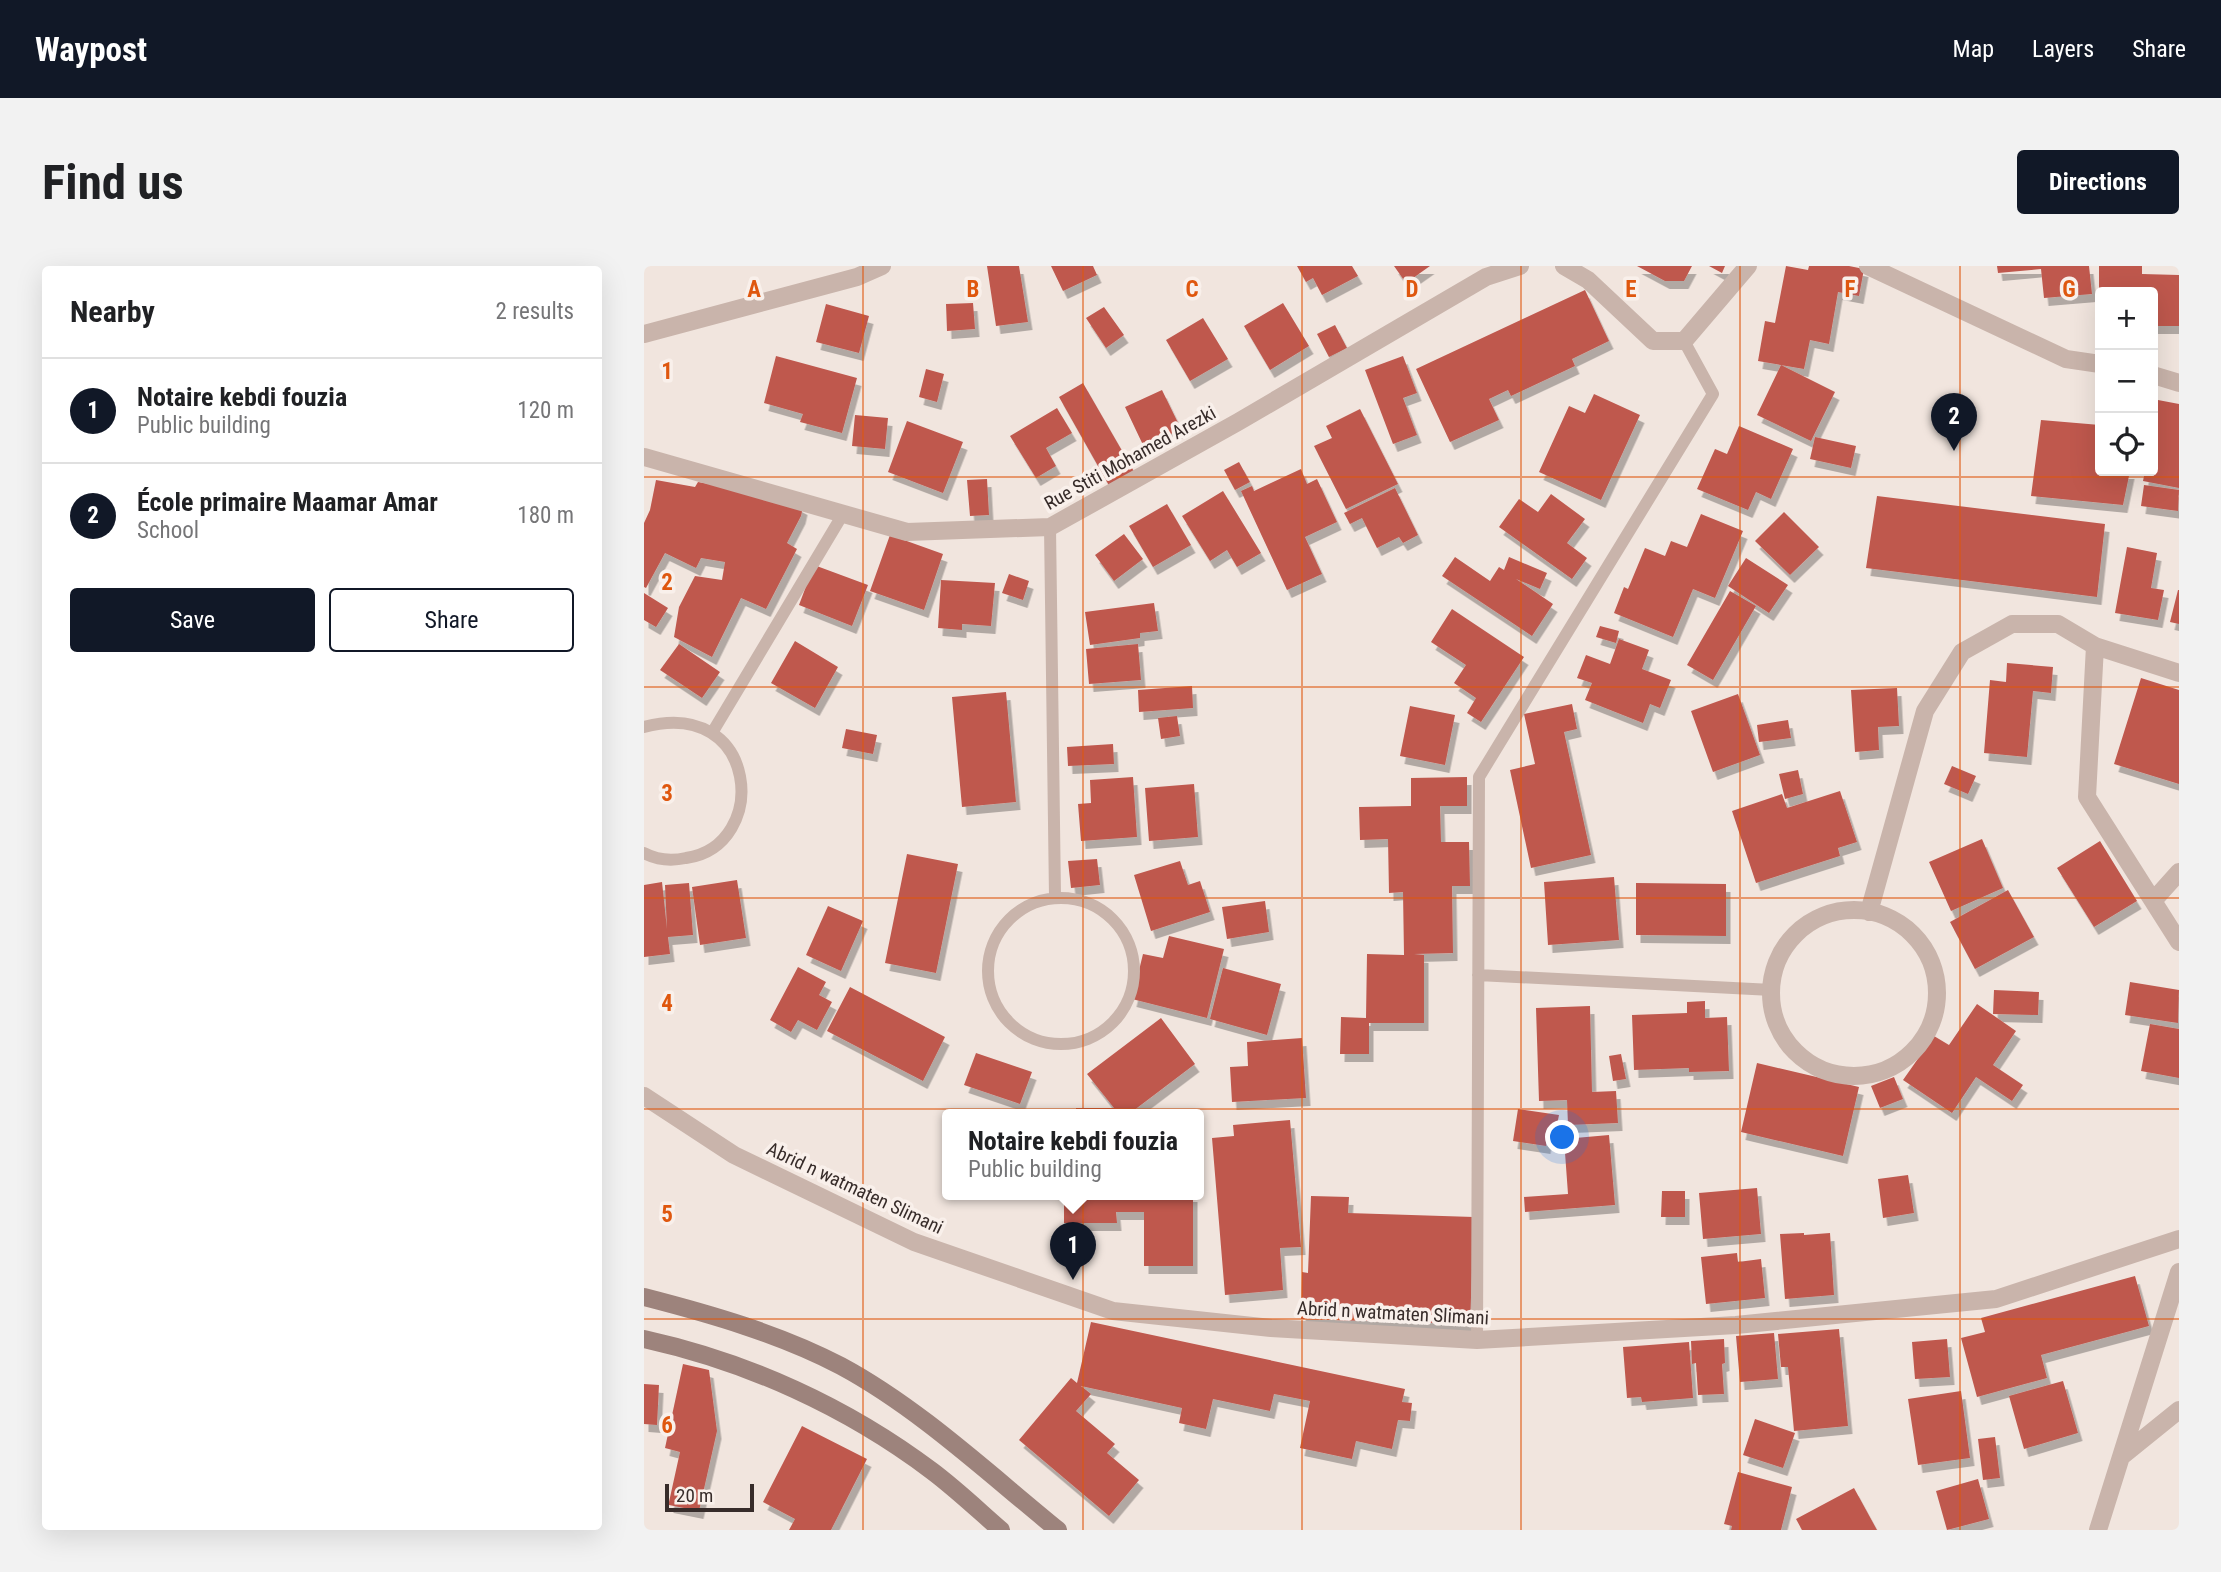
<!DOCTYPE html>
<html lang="en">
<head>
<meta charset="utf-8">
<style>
  body { margin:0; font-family:"Roboto Condensed",sans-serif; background:#f2f2f2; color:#202124 }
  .controls { position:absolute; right:21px; top:21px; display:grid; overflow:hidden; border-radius:7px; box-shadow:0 7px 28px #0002 }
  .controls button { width:63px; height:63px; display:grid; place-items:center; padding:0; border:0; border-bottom:2px solid #e0e0e0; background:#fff; color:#202124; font:35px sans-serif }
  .scale { position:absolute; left:21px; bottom:18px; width:89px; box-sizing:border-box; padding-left:7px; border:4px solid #372c2a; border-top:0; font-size:19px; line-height:24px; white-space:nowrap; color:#372c2a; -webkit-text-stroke:5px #f9f0eb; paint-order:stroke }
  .you { position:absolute; left:919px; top:872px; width:24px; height:24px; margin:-18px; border:5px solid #fff; border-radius:50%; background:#1a73e8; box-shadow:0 0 0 10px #1a73e833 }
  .badge { display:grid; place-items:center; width:46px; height:46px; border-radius:50%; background:#111827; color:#fff; font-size:23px; font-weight:700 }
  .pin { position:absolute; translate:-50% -58px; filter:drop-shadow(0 2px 4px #0008) }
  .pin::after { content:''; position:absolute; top:37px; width:24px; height:21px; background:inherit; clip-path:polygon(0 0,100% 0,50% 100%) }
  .popup { position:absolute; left:298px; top:843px; width:262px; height:91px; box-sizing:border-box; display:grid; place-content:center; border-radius:7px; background:#fff; filter:drop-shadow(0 2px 5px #0005); font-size:23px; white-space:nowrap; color:#757577 }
  .popup b { font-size:26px; color:#202124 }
  .popup::after { content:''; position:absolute; left:50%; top:100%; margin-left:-14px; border:14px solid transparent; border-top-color:#fff }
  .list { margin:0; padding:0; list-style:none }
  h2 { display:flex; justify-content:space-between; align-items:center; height:91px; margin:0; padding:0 28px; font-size:30px }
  h2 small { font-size:23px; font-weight:400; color:#757577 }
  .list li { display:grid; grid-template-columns:46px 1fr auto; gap:21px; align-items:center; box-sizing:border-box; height:105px; padding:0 28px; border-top:2px solid #e0e0e0 }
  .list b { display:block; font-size:26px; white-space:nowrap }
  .list p { margin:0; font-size:23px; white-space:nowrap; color:#757577 }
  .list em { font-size:23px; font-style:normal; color:#757577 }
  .actions { display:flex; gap:14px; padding:21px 28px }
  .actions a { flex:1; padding:16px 0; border:2px solid #111827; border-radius:7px; text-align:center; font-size:24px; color:#111827 }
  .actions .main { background:#111827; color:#fff }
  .icon { flex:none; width:38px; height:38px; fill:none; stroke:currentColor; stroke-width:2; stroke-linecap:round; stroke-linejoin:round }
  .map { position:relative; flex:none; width:1535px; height:1264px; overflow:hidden; border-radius:7px }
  header { display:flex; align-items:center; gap:42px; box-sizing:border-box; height:98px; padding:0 35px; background:#111827; color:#fff }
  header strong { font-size:33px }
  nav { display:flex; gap:38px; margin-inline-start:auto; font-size:24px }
  .intro { display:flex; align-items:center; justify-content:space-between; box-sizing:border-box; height:168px; padding:0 42px }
  h1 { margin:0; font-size:49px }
  .button { padding:18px 32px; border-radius:7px; background:#111827; color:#fff; font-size:24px; font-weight:700 }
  main { display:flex; gap:42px; padding:0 42px }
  aside { flex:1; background:#fff; border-radius:7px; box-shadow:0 7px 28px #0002 }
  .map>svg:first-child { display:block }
</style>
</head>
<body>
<header>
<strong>Waypost</strong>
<nav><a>Map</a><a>Layers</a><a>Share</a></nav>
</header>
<div class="intro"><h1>Find us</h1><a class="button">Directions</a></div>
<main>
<aside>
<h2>Nearby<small>2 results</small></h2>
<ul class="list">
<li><span class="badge">1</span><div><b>Notaire kebdi fouzia</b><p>Public building</p></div><em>120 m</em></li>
<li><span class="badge">2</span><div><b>École primaire Maamar Amar</b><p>School</p></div><em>180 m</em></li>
</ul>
<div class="actions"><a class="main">Save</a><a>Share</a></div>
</aside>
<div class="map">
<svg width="1535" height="1264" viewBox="0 0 1535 1264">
  <defs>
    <filter id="shadow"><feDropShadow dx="4.5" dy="8" stdDeviation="0" flood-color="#0004"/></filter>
  </defs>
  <rect width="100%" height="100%" fill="#f1e5de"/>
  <!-- building -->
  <path fill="#bf584e" filter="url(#shadow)" d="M343 0H375L384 56 352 60Z
    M407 0H449L453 9 419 25Z
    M653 0H708L714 10 678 29 669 12 662 16Z
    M750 0H786L762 17Z
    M993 0H1048L1040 15H1021Z
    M1065 0H1081L1078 7Z
    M1142 0 1164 4 1165 0H1205L1220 3 1215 30 1194 26 1185 78 1166 74 1160 103 1114 95 1121 55 1131 57Z
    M1353 0H1445L1448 28 1400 32 1397 3 1354 7Z
    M1455 0H1498V8L1535 9V60H1509V26H1455Z
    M941 24 965 75 928 93 931 100 867 130 864 124 845 133 855 154 806 176 772 103Z
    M329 37 331 63 303 65 302 38Z
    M639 37 665 80 626 104 600 60Z
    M182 38 225 50 215 87 172 76Z
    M460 41 480 69 462 82 442 52Z
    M559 52 584 93 546 115 522 74Z
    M691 59 703 82 685 91 673 68Z
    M132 90 213 112 198 167 156 156 159 148 120 137Z
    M759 90 773 127 759 132 773 169 749 178 721 104Z
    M1137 99 1191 126 1167 175 1113 149Z
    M282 103 300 108 293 136 275 131Z
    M439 117 492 209 467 223 415 131Z
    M518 124 537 163 500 181 481 141Z
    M950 128 996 149 957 234 895 206 925 140 941 147Z
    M1514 134 1535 138V222L1499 215 1501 205H1509V161Z
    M413 142 428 167 402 182 412 200 392 212 366 170Z
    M716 143 754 218 702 243 670 180 688 172 682 160Z
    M211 149 244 152 241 183 208 180Z
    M1397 154 1456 159V205H1486L1479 239 1387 230Z
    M263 155 319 176 299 227 244 206Z
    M1095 160 1149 183 1127 233 1112 226 1104 244 1053 223 1071 183 1083 188Z
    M1171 171 1212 180 1207 202 1166 193Z
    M595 196 606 216 591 224 580 204Z
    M657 203 663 218 673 213 693 256 661 271 678 308 643 324 597 225 608 220 610 225Z
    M343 213 345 249 326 250 323 214Z
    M12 214 51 221 54 216 138 230 159 241 157 250 143 277 153 283 122 343 97 332 68 391 30 371 35 341 51 310 78 314 81 296 57 292 52 302 21 287 2 322 0 321V257L6 244Z
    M1500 219 1535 224 1534 245 1497 240Z
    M751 222 774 269 759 277 755 271 733 282 718 252 706 258 700 247Z
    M579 225 617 287 593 301 583 284 566 295 538 250Z
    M907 228 941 253 923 277 943 292 928 313 855 261 875 233 894 246Z
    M1233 230 1461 258 1453 331 1222 302Z
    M523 238 547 279 509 301 485 260Z
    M1140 246 1175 281 1146 309 1111 275Z
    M1057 248 1099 265 1071 332 1049 323 1029 371 970 347 980 321 984 323 1001 282 1021 290 1027 275 1043 281Z
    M480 268 499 293 470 315 451 289Z
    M246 269 299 288 280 344 226 325Z
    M1483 281 1513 287 1507 322 1520 324 1514 354 1471 347Z
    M811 291 846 315 855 301 860 304 865 291 903 307 896 323 872 313 909 338 888 370 798 310Z
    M1102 292 1144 319 1125 347 1084 320Z
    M170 299 224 319 208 360 155 339Z
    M365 308 385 315 379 334 358 327Z
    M297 314 351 317 347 360 318 358V364L294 362Z
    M1534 324H1535V358L1526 356Z
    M1086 325 1112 340 1069 414 1043 399Z
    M0 327 24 342 12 361 0 354Z
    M510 337 514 365 496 367V372L446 379 441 346Z
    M808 343 880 391 837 456 823 447 832 432 810 417 822 399 787 376Z
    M956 360 975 365 972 377 952 371Z
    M975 373 1005 384 998 403 1027 414 1016 442 1006 438 999 457 941 434 948 417 933 412 942 389 966 398Z
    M151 375 194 401 171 442 127 417Z
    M35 378 76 406 58 432 16 404Z
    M494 378 497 414 445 418 442 383Z
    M1363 397 1409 401 1407 427 1389 425 1383 491 1340 487 1346 414 1362 416Z
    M1497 412 1535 424V518L1470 498Z
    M548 420 549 442 495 446 494 424Z
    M1253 422 1255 460 1234 461 1235 484 1211 486 1207 424Z
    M362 426 372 536 318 541 308 431Z
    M1094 428 1116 489 1069 506 1047 445Z
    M928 438 933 463 920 466 947 589 887 602 866 504 891 498 880 448Z
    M766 440 811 449 801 499 756 490Z
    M533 450 536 470 517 473 514 452Z
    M1144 454 1147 472 1115 476 1113 459Z
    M202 463 233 469 229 488 198 482Z
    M469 478 470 498 424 500 423 481Z
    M1308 500 1332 510 1324 528 1300 518Z
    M1154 504 1159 528 1141 533 1135 508Z
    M489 511 493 571 437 575 434 538 447 537 446 514Z
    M823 511V540H796L797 576H825L826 620H808L809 687 770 688 780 689V757H725V788H696L697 751 722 752 723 688 760 689 759 626 745 627 744 573 716 574 715 541 767 540V512Z
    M550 518 554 571 505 575 501 522Z
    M1196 525 1213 576 1194 582 1196 590 1112 617 1088 545 1138 528 1143 542Z
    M1338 573 1359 622 1307 645 1285 596Z
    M1456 575 1493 635 1450 661 1413 602Z
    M263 588 314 598 292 707 241 697Z
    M453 593 456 619 427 622 424 595Z
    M536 595 544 619 556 615 566 646 507 665 490 609Z
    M970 611 975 674 904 679 900 616Z
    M93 614 102 672 56 679 48 621Z
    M18 616 23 663 21 619 45 617 49 669 24 671 26 688 0 691V619Z
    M992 617 1082 618V670L992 669Z
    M1364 624 1390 671 1331 703 1306 656Z
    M621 635 625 666 583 673 578 641Z
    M184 640 219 655 197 705 162 689Z
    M525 670 580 683 563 752 488 733 499 688 519 692Z
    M154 701 182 716 175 729 188 736 173 764 154 754 147 766 126 754Z
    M579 702 637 718 623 769 566 753Z
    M1486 716 1535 724 1534 757 1481 749Z
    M206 721 301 771 279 815 183 765Z
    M1350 724 1395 726 1394 749 1349 748Z
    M1061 735V752L1083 751 1085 805 1045 806V802L990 804 988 749 1043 747V736Z
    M1333 738 1372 765 1349 799 1379 819 1368 835 1332 811 1308 847 1259 814 1290 770 1305 779Z
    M946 740 948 826 972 825 974 857 924 859 923 834 895 835 892 742Z
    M517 752 551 798 485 848H432V842H470L443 808Z
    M1506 758 1535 763V812L1497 805Z
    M658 772 662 832 588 836 586 801 604 800 603 776Z
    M332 787 388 806 376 838 320 819Z
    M977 788 982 813 969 815 965 790Z
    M1113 797 1215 821 1199 890 1097 866Z
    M1250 811 1259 833 1236 842 1227 820Z
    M874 843 915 849 912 864 905 863 902 880 869 875Z
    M646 854 657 981 636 982 639 1024 581 1029 568 872 590 870 589 859Z
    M965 869 971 939 881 946 880 931 924 928 920 873Z
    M1264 909 1270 947 1239 952 1234 913Z
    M1113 922 1117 968 1059 973 1055 927Z
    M1018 925H1041V951H1017Z
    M420 928H549V1000H500V946H472L473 957H420Z
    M667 930 705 931 704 947 830 951 826 1058 657 1053 658 1006 664 1007Z
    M1160 967V969L1186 967 1190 1029 1141 1033 1136 968Z
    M1093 987 1094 996 1117 993 1121 1032 1062 1038 1057 991Z
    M1491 1010 1505 1060 1397 1089 1403 1112 1333 1131 1317 1072 1341 1066 1337 1052Z
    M447 1056 761 1123 758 1136 768 1137 766 1155 754 1154 748 1183 712 1175 708 1193 656 1182 666 1135 630 1128 626 1145 569 1133 562 1163 535 1157 538 1142 437 1120 447 1128 432 1145 471 1178 463 1187 495 1214 465 1250 375 1174 427 1112 433 1117Z
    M1195 1063 1204 1160 1150 1165 1144 1101H1137L1134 1068Z
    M1130 1067 1134 1113 1096 1116 1092 1070Z
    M1080 1073 1081 1097 1078 1098 1080 1128 1054 1129 1052 1097 1048 1098 1047 1075Z
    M1303 1073 1306 1111 1271 1113 1268 1076Z
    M1045 1076 1049 1132 998 1136 997 1131 983 1132 979 1081Z
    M39 1098 65 1104 73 1165 55 1245 25 1239V1236L36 1186 21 1182Z
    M1419 1115 1434 1167 1380 1183 1365 1130Z
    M0 1118 15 1119 13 1159 0 1158Z
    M1317 1125 1326 1192 1274 1199 1264 1133Z
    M1111 1153 1151 1167 1139 1202 1099 1189Z
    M158 1160 223 1193 187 1264H145L151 1253 119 1236Z
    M1351 1171 1356 1212 1339 1214 1334 1173Z
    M1094 1206 1148 1221 1137 1264H1087L1088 1260 1080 1258Z
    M1334 1213 1345 1253 1303 1264 1292 1225Z
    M1210 1222 1233 1264H1158L1152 1253Z"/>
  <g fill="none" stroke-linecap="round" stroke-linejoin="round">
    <!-- service -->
    <path stroke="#c9b4ab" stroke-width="12" d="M406 261 411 631
      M0 461C115 430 127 580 42 592 28 595 13 594 0 587
      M68 467 199 248
      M344 705a73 73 0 1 1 146 0a73 73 0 1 1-146 0Z
      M834 709 1128 724
      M833 1074 835 511 1069 128 1040 75"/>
    <!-- minor -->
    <path stroke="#c9b4ab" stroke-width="18" d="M920 0 944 14 1009 75H1040L1104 0
      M1224 0 1422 93 1456 98
      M0 68 213 11 238 0
      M1509 109 1535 117
      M0 191 263 266 406 261 594 156 842 11 876 0
      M1451 380 1443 531 1535 676
      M1509 635 1535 606
      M1127 727a83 83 0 1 1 166 0a83 83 0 1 1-166 0Z
      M1225 646 1281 445 1318 386 1368 358H1414L1451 380 1535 407
      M0 830 90 889 270 976 469 1045 627 1062 833 1074 1092 1059 1352 1033 1535 973
      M1478 1190 1535 1144
      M1454 1264 1535 1006"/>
    <!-- secondary -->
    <path stroke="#9d837c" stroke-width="18" d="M0 1031C66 1048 136 1068 197 1100 275 1142 345 1208 414 1264
      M0 1073C104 1096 203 1141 288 1205 312 1223 334 1244 357 1264"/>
  </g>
  <!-- grid -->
  <path fill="none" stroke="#df570e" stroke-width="2" stroke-opacity="0.55" d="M219 0V1264M439 0V1264M658 0V1264M877 0V1264M1096 0V1264M1316 0V1264M0 211H1535M0 421H1535M0 632H1535M0 843H1535M0 1053H1535"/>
  <g text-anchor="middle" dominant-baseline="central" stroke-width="7" stroke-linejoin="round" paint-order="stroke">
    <!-- street labels -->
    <g font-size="19" fill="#372c2a" stroke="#f9f0eb">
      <text transform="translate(486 192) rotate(-29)">Rue Stiti Mohamed Arezki</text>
      <text transform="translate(211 922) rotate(25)">Abrid n watmaten Slimani</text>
      <text transform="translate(749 1047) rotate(3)">Abrid n watmaten Slimani</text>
    </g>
  </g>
  <g font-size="23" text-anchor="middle" font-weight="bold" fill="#df570e" stroke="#f9f0eb" stroke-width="7" stroke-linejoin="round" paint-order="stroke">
    <text x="110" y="31">A</text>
    <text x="329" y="31">B</text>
    <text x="548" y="31">C</text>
    <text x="768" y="31">D</text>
    <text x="987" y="31">E</text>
    <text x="1206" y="31">F</text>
    <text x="1425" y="31">G</text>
    <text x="23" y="113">1</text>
    <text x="23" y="324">2</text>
    <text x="23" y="535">3</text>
    <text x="23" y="745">4</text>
    <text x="23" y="956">5</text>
    <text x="23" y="1167">6</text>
  </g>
</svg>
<div class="controls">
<button>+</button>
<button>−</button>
<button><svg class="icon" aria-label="locate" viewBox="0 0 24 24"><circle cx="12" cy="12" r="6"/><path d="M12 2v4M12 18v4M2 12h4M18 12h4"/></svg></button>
</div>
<div class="scale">20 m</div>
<div class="you"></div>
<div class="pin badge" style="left:429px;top:1014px">1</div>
<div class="popup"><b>Notaire kebdi fouzia</b>Public building</div>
<div class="pin badge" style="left:1310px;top:185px">2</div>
</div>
</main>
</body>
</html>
